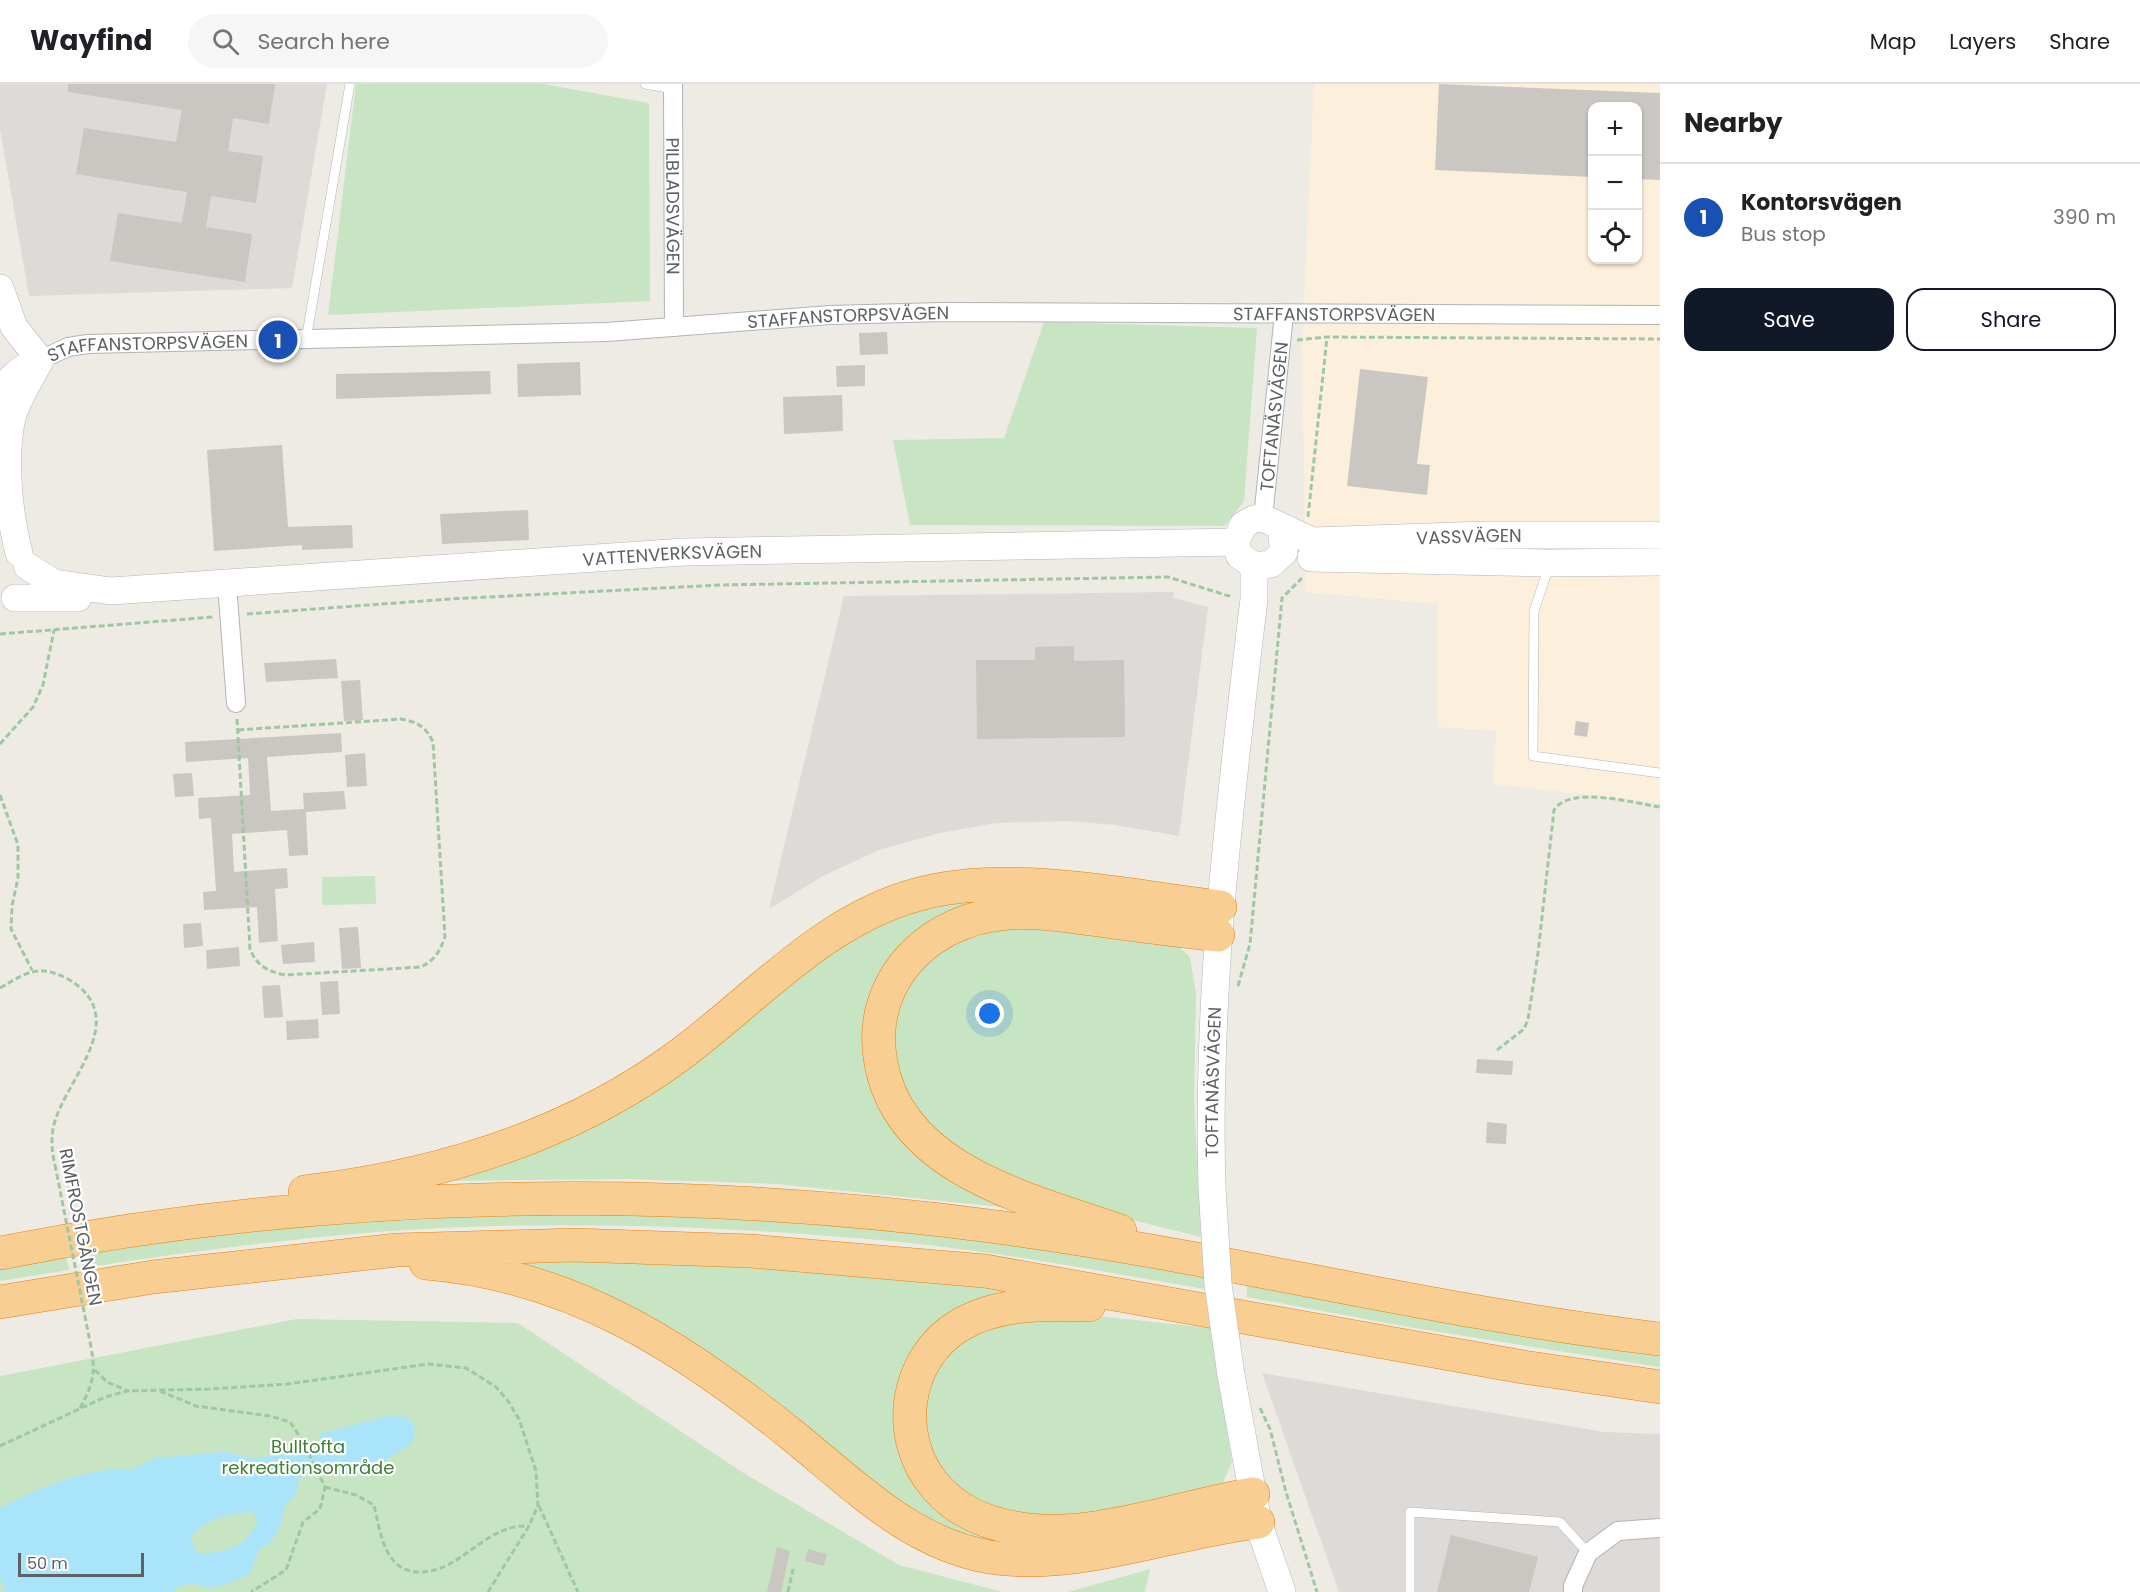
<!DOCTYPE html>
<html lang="en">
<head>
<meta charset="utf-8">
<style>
  body { margin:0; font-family:Poppins,sans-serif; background:#f6f6f6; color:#202124 }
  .controls { position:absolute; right:18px; top:18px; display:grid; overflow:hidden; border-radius:12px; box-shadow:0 2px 4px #0004 }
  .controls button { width:54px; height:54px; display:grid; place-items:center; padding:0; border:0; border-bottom:2px solid #e0e0e0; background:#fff; color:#202124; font:30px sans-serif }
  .scale { position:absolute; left:18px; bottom:15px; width:126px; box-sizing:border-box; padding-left:6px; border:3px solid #5d6265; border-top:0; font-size:16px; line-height:21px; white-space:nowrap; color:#5d6265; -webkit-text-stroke:4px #fff; paint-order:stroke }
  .you { position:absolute; left:990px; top:930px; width:21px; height:21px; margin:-15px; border:4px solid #fff; border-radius:50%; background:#1a73e8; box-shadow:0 0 0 9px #1a73e833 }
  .badge { display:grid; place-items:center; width:39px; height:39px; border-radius:50%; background:#111827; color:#fff; font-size:20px; font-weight:700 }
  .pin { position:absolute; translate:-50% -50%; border:3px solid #fff; box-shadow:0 2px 6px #0006 }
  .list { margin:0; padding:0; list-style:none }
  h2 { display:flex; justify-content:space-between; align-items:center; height:78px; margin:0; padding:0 24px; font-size:26px }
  h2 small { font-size:20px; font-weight:400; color:#757577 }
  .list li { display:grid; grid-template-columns:39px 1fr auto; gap:18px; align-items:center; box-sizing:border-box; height:108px; padding:0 24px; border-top:2px solid #e0e0e0 }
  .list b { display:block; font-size:22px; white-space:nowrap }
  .list p { margin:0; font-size:20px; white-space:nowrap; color:#757577 }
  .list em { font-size:20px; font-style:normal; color:#757577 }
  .actions { display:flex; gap:12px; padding:18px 24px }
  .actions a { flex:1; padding:14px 0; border:2px solid #111827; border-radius:18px; text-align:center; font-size:21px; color:#111827 }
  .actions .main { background:#111827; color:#fff }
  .icon { flex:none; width:33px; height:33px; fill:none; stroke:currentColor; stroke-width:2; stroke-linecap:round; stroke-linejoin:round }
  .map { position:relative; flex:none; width:1660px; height:1508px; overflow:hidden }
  header { display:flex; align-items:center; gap:36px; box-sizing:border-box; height:84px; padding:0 30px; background:#fff; border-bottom:2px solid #e0e0e0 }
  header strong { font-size:28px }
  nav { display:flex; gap:33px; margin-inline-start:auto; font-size:21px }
  .search { width:420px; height:54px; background:#f6f6f6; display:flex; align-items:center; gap:15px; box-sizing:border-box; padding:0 21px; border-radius:33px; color:#757577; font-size:22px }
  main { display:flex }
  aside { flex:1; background:#fff }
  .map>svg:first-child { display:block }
</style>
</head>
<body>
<header>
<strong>Wayfind</strong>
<div class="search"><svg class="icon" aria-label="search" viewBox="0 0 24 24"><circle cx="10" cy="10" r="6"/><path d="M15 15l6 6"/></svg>Search here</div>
<nav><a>Map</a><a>Layers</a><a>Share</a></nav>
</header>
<main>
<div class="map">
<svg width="1660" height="1508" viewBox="0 0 1660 1508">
  <rect width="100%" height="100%" fill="#eeebe5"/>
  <!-- commercial -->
  <path fill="#fcf0dc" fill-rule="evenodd" d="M1314 0H1660V719L1493 700 1496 647 1438 643V520L1306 508 1302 264ZM1592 22H1638V176H1592Z"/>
  <!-- industrial -->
  <path fill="#dddad7" d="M0 0H327L292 204 29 212 0 45Z
    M1174 508 1173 514 1208 523 1179 752 1115 741 1069 737 996 739 940 749 879 766 823 792 769 825 844 512Z
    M1262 1289 1604 1348 1660 1350V1508H1339Z"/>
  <!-- green -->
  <path fill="#c8e5c3" d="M356 0H543L649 19 650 217 328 231Z
    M1044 238 1257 244 1244 417 1225 442 910 441 893 356 1004 354Z
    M375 792 376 820 322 821V793Z
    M1022 810 934 839 870 990 1031 1126 777 1100 626 1095 447 1097 910 822Z
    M991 841 1172 856 1190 873 1196 910 1194 1017 1201 1153 1136 1137 1051 1111 970 1074 913 1027 890 966 900 912 928 871Z
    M364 1131H795L1204 1186V1205C1100 1187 996 1167 890 1157 716 1141 538 1135 364 1149 269 1157 176 1170 82 1184L79 1165Z
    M65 1166 69 1186 0 1197V1178Z
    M497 1170 688 1171 1074 1211 939 1246 907 1376 1065 1464 952 1453Z
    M1246 1194 1660 1263V1283L1408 1243 1247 1213Z
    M1087 1231 1210 1244 1232 1378 1223 1399 1212 1408 1082 1434 1007 1433 951 1403 923 1355 925 1303 942 1270 987 1239Z
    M297 1235 518 1239 742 1388 899 1481 1003 1508H0V1292Z
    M1150 1485 1145 1508H1068Z"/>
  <!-- water -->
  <path fill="#a9e4fb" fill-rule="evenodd" d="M387 1332 406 1333 415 1343 413 1358 372 1386 353 1392 336 1383 299 1393 296 1411 286 1420 280 1442 270 1459 259 1465 250 1489C230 1500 213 1508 192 1499L177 1503 172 1508H6L0 1494V1424L37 1406 73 1393 110 1385H132L155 1374 224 1368 251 1374 303 1369 318 1365 320 1350ZM252 1428 258 1437C247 1463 223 1470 197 1469L190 1454C205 1435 229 1429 252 1428Z"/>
  <!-- building -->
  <path fill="#cac6c2" d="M68 0H275L269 40 233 34 228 67 263 72 256 119 211 112 206 143 252 150 245 198 110 177 118 129 182 139 187 108 76 90 84 44 176 58 182 26 68 8Z
    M1439 0 1660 9V96L1638 95V22H1593V93L1435 86Z
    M887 248 888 270 860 271 859 249Z
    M580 278 581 311 518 313 517 280Z
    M865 281V302L837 303 836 282Z
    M1360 285 1428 293 1417 380 1430 381 1427 411 1347 402Z
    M490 287 491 310 336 315V290Z
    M842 311 843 347 784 350 783 313Z
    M282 361 288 443 352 441 353 464 302 466V461L214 467 207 366Z
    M528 426 529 456 442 460 440 430Z
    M1074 562V577L1124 576 1125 653 977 655 976 576H1035V563Z
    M336 575 338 594 266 598 264 579Z
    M360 596 363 636 344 637 341 597Z
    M1576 637 1589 639 1587 653 1574 651Z
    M341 649 342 668 267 673 271 727 304 725 303 709 344 707 346 725 306 728 308 771 289 772 287 746 232 750 234 788 287 784 288 804 275 805 278 857 259 859 257 823 204 826 203 808 216 807 211 734 199 735 198 714 250 711 248 674 186 678 185 658Z
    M365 669 367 702 347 703 345 671Z
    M192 689 194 712 175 713 173 690Z
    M201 839 203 862 184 864 183 840Z
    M358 843 361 884 342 885 339 844Z
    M314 858 315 878 283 880 281 861Z
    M239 863 240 882 207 885 206 866Z
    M338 897 340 930 322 931 320 898Z
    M280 901 283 933 264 934 262 902Z
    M318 935 319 954 287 956 286 937Z
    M1477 975 1513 977 1512 991 1476 989Z
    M1487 1038 1507 1040 1506 1060 1486 1059Z
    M1451 1451 1538 1473 1529 1508H1437Z
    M777 1463 790 1467 781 1508H767Z
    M808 1465 827 1470 824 1482 805 1477Z"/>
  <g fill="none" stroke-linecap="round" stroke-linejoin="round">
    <!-- lane casing -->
    <g stroke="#b0b4b7" stroke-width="10">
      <path id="lane" d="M645 0 673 5
        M306 256 350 0
        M1546 480V491L1534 527 1533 672 1660 689
        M1410 1508V1428L1560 1438 1588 1469"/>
    </g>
    <!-- street casing -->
    <g stroke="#b0b4b7" stroke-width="20">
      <g id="street">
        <path id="s1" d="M673 0 674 243"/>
        <path id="s2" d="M40 276 68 263 88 260 607 248 830 231 942 228 1660 231"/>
        <path id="s3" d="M1263 434 1284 230"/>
        <path d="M227 500 236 619"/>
        <path d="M1573 1508V1502L1588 1469 1618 1447 1660 1444"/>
      </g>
    </g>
    <!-- secondary casing -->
    <g stroke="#b1b6b9" stroke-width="28">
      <g id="secondary">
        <path d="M0 204 14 243 40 276"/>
        <path d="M0 315C8 293 19 285 40 276"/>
        <path id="s4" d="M1281 444 1284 468 1271 480 1254 482 1239 471 1236 458 1243 441 1254 435 1263 434 1312 457 1485 451H1660"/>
        <path d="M19 469C9 431 3 373 12 334 17 314 31 295 40 276"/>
        <path d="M1311 474 1546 479 1660 478"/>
        <path id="s5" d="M27 482 54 499 111 507 684 468 1236 458"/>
        <path d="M15 514H78"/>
        <path id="s6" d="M1212 1103C1206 906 1231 710 1254 515V482"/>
        <path d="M1231 1291 1258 1438 1282 1508"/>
      </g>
    </g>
    <!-- highway casing -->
    <g stroke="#e8800c" stroke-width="34">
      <path id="highway" d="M305 1108C440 1092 571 1052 681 970 756 914 824 836 916 811 1009 785 1125 812 1220 823
        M1120 1147C1032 1116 900 1087 881 979 876 953 879 927 890 904 910 863 949 838 993 831 1025 825 1059 831 1092 835 1134 841 1176 846 1218 851
        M0 1169C326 1105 667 1099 997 1143 1219 1172 1437 1229 1660 1255
        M426 1179C571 1191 682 1262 792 1351 852 1399 909 1459 989 1473 1079 1487 1169 1448 1258 1438
        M0 1218 153 1193 397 1166 575 1161 751 1167 985 1187 1523 1283 1660 1303
        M1089 1221C1045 1220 999 1218 960 1241 904 1274 893 1354 936 1403 956 1426 985 1439 1015 1444 1088 1458 1179 1423 1253 1410"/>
    </g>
    <!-- path -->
    <path stroke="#9ec8a3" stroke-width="3" stroke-dasharray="6 3" stroke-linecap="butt" d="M1297 256 1327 253 1660 255
      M1308 433 1327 253
      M247 530 450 515 720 501 1168 493 1232 513
      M0 550 213 533
      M237 635 250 865C257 882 267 887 285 891L421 883C435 876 440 867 445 853L433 658C426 643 418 638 401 635L237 646
      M0 660 33 623 43 601 54 546
      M0 711 18 761V794L12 822 11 845 32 886
      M1238 902 1250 860 1282 514 1302 494
      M0 904C26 889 38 879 68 895 136 935 61 999 53 1045 51 1058 52 1069 55 1081
      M1497 966 1524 945 1528 936 1538 869 1554 726C1570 701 1633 719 1660 723
      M95 1286 107 1298 126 1306
      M160 1307 196 1322 270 1332 290 1338 302 1356 325 1403 320 1425 303 1438 286 1486 251 1508
      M80 1324C93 1300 96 1290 91 1263
      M1260 1324 1270 1345 1286 1408 1317 1508
      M0 1362 105 1313 127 1307 210 1305 288 1300 428 1280 466 1284 496 1303 508 1317 519 1335 536 1387 538 1421 529 1442 488 1508
      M325 1403 356 1411 374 1421C380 1447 384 1486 417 1488 461 1490 485 1439 529 1442
      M539 1422 578 1508
      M788 1508 793 1485"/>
    <!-- lane -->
    <use href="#lane" stroke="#fff" stroke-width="9"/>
    <!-- street -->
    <use href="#street" stroke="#fff" stroke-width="18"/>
    <!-- secondary -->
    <use href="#secondary" stroke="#fff" stroke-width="27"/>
    <!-- highway -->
    <use href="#highway" stroke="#f8ce93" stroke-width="33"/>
    <!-- secondary-bridge casing -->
    <g stroke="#b1b6b9" stroke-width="28" stroke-linecap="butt">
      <path id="secondary-bridge" d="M1212 1103 1218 1200 1231 1291"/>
    </g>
    <!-- path-bridge -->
    <path stroke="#9ec8a3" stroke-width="3" stroke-dasharray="6 3" stroke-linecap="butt" d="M55 1081 91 1263"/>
    <!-- secondary-bridge -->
    <use href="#secondary-bridge" stroke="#fff" stroke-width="27"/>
  </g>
  <g text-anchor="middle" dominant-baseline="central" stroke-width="4.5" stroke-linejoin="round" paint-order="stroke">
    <!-- street labels -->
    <g font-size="18" fill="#5d6265" stroke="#fff">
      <text stroke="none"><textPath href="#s1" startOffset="122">PILBLADSVÄGEN</textPath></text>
      <text stroke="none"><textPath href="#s2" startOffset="1298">STAFFANSTORPSVÄGEN</textPath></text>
      <text stroke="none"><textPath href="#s2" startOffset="812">STAFFANSTORPSVÄGEN</textPath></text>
      <text stroke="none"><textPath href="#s2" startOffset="110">STAFFANSTORPSVÄGEN</textPath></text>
      <text stroke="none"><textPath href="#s3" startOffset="102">TOFTANÄSVÄGEN</textPath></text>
      <text stroke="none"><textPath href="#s4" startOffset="342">VASSVÄGEN</textPath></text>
      <text stroke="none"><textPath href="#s5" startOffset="652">VATTENVERKSVÄGEN</textPath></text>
      <text stroke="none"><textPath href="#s6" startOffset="105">TOFTANÄSVÄGEN</textPath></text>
      <text transform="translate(81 1143) rotate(79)">RIMFROSTGÅNGEN</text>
    </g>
    <!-- park labels -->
    <g font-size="18" fill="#408038" stroke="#fff">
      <text x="308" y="1362">Bulltofta<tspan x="308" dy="21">rekreationsområde</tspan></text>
    </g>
  </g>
</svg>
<div class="controls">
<button>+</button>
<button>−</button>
<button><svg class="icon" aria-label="locate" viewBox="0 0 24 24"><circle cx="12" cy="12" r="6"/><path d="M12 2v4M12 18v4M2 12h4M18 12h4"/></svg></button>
</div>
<div class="scale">50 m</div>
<div class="you"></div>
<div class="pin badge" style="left:278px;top:256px;background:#1a4fb4">1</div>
</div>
<aside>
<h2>Nearby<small></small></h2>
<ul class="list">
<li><span class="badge" style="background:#1a4fb4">1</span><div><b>Kontorsvägen</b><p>Bus stop</p></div><em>390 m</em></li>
</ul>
<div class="actions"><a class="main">Save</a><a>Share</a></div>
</aside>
</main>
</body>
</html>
